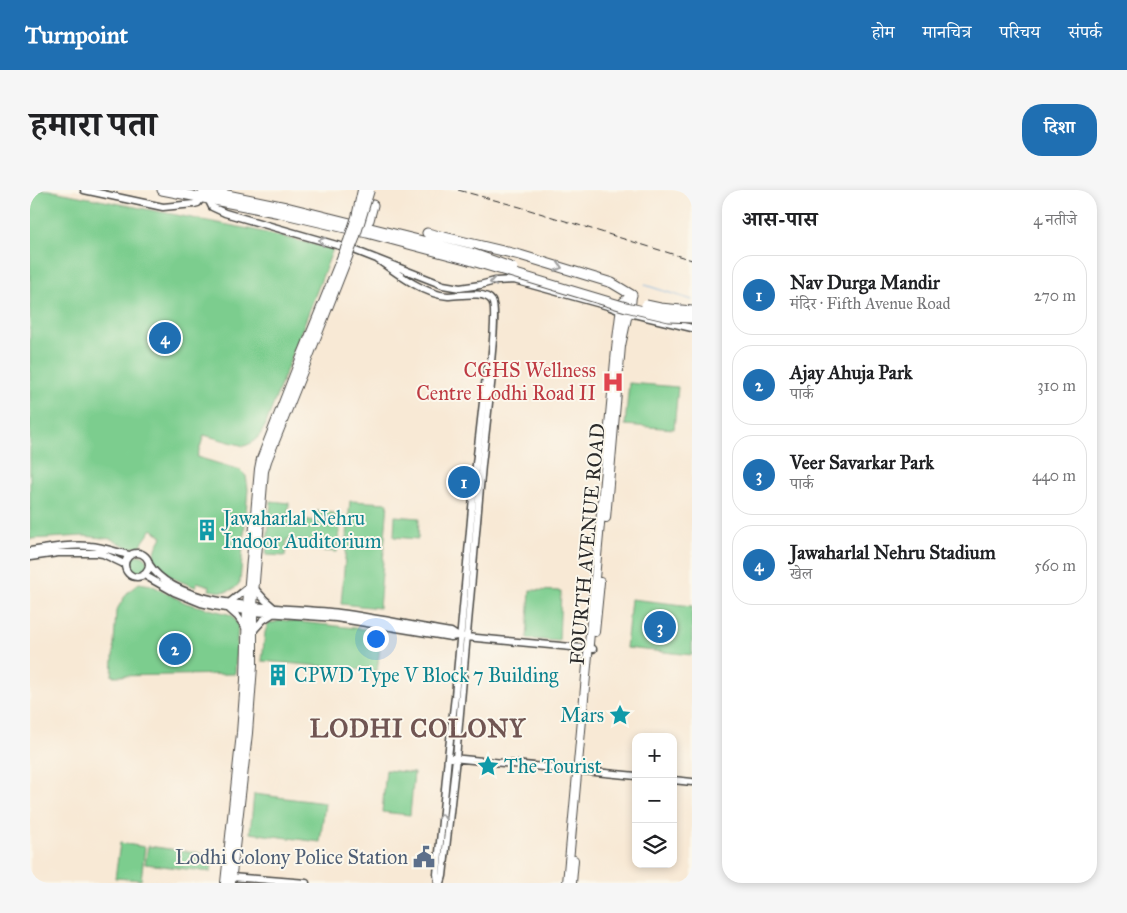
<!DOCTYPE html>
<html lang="hi">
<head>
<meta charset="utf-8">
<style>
  body { margin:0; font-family:"IM FELL Great Primer","Noto Serif Devanagari",serif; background:#f6f6f6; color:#202124 }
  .controls { position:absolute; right:15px; bottom:15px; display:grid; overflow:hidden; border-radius:10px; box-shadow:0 2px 8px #0003 }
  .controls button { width:45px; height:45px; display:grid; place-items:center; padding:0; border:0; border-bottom:1px solid #e0e0e0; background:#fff; color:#202124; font:25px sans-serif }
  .you { position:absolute; left:345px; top:448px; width:18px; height:18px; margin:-12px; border:4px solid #fff; border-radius:50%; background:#1a73e8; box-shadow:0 0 0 8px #1a73e833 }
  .badge { display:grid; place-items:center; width:32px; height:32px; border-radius:50%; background:#1f6fb2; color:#fff; font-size:16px; font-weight:700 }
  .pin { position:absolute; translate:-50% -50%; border:2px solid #fff; box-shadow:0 1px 5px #0006 }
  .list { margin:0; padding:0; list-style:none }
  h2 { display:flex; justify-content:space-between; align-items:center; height:65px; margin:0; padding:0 20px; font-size:21px }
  h2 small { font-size:16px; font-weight:400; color:#757577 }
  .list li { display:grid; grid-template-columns:32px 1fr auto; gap:15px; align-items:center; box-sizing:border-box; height:80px; margin:0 10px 10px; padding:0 10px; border:1px solid #e0e0e0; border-radius:20px }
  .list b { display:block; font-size:19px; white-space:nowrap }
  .list p { margin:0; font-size:16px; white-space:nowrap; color:#757577 }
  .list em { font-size:16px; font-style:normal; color:#757577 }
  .icon { flex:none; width:28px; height:28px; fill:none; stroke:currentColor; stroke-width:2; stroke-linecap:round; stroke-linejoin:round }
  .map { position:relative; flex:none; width:662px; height:693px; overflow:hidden; border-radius:20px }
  header { display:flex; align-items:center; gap:30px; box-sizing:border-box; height:70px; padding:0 25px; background:#1f6fb2; color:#fff }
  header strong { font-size:24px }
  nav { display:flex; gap:28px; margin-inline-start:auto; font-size:18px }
  .intro { display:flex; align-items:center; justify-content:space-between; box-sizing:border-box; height:120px; padding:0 30px }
  h1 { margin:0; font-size:35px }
  .button { padding:12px 22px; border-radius:20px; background:#1f6fb2; color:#fff; font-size:18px; font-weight:700 }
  main { display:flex; gap:30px; padding:0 30px }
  aside { flex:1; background:#fff; border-radius:20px; box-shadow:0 2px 8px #0003 }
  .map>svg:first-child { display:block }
</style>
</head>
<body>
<header>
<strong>Turnpoint</strong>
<nav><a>होम</a><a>मानचित्र</a><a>परिचय</a><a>संपर्क</a></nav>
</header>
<div class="intro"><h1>हमारा पता</h1><a class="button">दिशा</a></div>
<main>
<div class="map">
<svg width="662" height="693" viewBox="0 0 662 693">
  <rect width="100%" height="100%" fill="#fbf7ec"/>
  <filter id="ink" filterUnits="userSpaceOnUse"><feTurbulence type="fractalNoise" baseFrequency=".02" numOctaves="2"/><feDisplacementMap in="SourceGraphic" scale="10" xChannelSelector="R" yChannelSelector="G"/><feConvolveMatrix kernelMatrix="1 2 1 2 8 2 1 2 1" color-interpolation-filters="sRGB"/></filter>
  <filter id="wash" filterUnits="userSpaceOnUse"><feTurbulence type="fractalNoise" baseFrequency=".0096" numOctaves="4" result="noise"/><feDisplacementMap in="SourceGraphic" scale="20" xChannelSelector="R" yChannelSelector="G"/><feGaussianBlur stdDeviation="1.12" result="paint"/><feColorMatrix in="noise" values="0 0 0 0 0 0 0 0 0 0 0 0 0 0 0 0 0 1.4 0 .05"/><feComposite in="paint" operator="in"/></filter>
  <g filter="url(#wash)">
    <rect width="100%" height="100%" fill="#f8e9d5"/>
    <!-- green -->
    <path fill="#7ccd8e" stroke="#547c5c" d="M0 0H18L224 40 303 59 235 236C230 246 225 253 214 256L174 245 167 267 210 280 216 286 218 299 210 392C203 404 191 402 179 400L180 396 167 392 165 397C147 390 133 386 123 368L127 356 132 347 122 339 110 356 100 358 81 349 54 346 0 349Z
      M599 193 648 197 644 239 595 235Z
      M241 311 259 313 258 328 286 331 287 321 311 324 307 362 283 360 284 352 257 349 255 366 236 365Z
      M320 311 358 313 349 418 311 414Z
      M365 326 389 328 388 349 364 347Z
      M98 375a10 10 0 1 1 20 0a10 10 0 1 1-20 0Z
      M109 393 121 395 156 413 202 425 208 435 205 484 82 486 86 421 97 403Z
      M500 400 531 401 529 451 497 449Z
      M601 409 662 416V465L596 458Z
      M252 430 352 441 347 481 232 471 235 442 238 434Z
      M356 580 384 583 380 625 352 622Z
      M224 604 295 613 290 652 220 643Z
      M90 653 115 657 111 690 85 688Z
      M118 656 183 665 181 682 115 674Z"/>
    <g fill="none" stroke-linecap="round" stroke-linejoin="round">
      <!-- stream -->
      <path stroke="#6da9de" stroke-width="1" d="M615 95 662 110"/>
    </g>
  </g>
  <g filter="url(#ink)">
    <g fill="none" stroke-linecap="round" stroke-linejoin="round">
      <!-- tertiary casing -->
      <g stroke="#4a4844" stroke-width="9">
        <path id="tertiary" d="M54 0 133 17 164 14 168 13 172 8
          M178 9 182 17 195 23 324 60 413 95 430 98 450 95 465 91 484 90 578 116 591 121 662 138
          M347 69C365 82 395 105 418 106 429 106 455 100 462 111 467 119 462 160 461 172L463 177 452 275 426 568 413 686 411 693
          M0 361C20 358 40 354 60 356 73 357 86 362 99 365
          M95 375a12 12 0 1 1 24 0a12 12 0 1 1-24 0Z
          M0 367 28 363H67L73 364 94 374
          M119 374C149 422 258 416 309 423 347 428 384 436 421 442L427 446
          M114 385 144 402 171 413 184 416 223 422 306 428 421 447 427 446 436 447 563 459
          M225 399 235 410 243 417
          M200 412 219 397
          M199 419 208 427 217 440
          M223 441 233 430 244 423
          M422 568 606 586
          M643 590 662 592
          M201 687 276 693
          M408 693 407 684 418 567 425 506 446 274 457 177 461 172"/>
      </g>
      <!-- secondary casing -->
      <g stroke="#4a4844" stroke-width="10">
        <path id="secondary" d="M576 328 591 156 597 128 601 116 602 105
          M565 442 570 392
          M195 693 211 543 215 490 217 415 229 279 231 269 267 177
          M201 693 218 543 223 476V416L234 281 237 271 274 179
          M537 693 587 149 591 117 593 112 602 105
          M542 693 544 670"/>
      </g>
      <!-- trunk casing -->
      <g stroke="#4a4844" stroke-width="11">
        <path id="trunk" d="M132 0 255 24 337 43 439 70
          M173 0 256 17 441 63
          M339 30 343 15
          M397 43 490 65 582 93 602 105"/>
      </g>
      <!-- tertiary -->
      <use href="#tertiary" stroke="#fff" stroke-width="6"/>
      <!-- secondary -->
      <use href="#secondary" stroke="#fff" stroke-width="8"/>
      <!-- trunk -->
      <use href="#trunk" stroke="#fff" stroke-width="9"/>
      <!-- rail -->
      <path stroke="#2b2b2b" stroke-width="1" stroke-dasharray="8 4" stroke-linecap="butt" d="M428 0 490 17 662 70"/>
      <!-- secondary-bridge casing -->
      <g stroke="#4a4844" stroke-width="10" stroke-linecap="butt">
        <path id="secondary-bridge" d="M267 177 318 51 326 27 332 0
          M274 179 325 49 340 0"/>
      </g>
      <!-- trunk-bridge casing -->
      <g stroke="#4a4844" stroke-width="11" stroke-linecap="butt">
        <path id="trunk-bridge" d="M441 63 483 78
          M439 70 596 117 639 127 662 128
          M616 115 630 118 662 121"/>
      </g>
      <!-- secondary-bridge -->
      <use href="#secondary-bridge" stroke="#fff" stroke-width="8"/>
      <!-- trunk-bridge -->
      <use href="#trunk-bridge" stroke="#fff" stroke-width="9"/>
    </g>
    <!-- one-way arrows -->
    <defs><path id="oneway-chevron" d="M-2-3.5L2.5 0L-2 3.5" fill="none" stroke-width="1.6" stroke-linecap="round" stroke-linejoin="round" transform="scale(1.25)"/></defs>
    <g stroke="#a0a0a0">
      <use href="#oneway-chevron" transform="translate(292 51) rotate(-164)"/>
      <use href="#oneway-chevron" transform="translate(529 77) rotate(17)"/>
      <use href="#oneway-chevron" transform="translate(463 92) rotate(170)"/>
      <use href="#oneway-chevron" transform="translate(412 627) rotate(-85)"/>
    </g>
  </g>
  <!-- icons -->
  <defs>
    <g id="hospital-bare" transform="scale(1.725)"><path d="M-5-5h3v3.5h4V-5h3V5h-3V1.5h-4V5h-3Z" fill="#e0444e" stroke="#fbf7ec" stroke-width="2.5" paint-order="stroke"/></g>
    <g id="building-bare" transform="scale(1.725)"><path d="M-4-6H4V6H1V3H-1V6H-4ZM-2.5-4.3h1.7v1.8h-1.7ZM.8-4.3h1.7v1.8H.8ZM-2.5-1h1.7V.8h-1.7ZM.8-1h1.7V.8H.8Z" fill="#0f9aa8" stroke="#fbf7ec" stroke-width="2.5" paint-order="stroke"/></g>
    <g id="sight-bare" transform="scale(1.725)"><path d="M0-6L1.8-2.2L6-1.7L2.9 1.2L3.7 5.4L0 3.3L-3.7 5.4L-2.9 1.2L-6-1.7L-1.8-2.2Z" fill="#0f9aa8" stroke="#fbf7ec" stroke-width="2.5" paint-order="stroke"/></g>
    <g id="civic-bare" transform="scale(1.725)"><path d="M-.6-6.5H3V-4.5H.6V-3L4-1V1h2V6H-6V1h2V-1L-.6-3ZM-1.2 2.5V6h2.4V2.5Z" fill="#5c6f8a" stroke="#fbf7ec" stroke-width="2.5" paint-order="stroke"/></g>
  </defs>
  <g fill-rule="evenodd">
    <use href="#hospital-bare" x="583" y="192"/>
    <use href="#building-bare" x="177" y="340"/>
    <use href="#building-bare" x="248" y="485"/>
    <use href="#sight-bare" x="590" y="525"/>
    <use href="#sight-bare" x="458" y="576"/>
    <use href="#civic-bare" x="394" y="667"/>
  </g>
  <g text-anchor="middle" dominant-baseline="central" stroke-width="4" stroke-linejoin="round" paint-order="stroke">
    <!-- health labels -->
    <g font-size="20" fill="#be3a42" stroke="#fbf7ec" text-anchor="end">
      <text x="566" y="180">CGHS Wellness<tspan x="566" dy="23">Centre Lodhi Road II</tspan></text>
    </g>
    <!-- culture labels -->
    <g font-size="20" fill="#0d838f" stroke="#fbf7ec" text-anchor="start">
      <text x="193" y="328">Jawaharlal Nehru<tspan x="193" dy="23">Indoor Auditorium</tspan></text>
      <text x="264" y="485">CPWD Type V Block 7 Building</text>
      <text x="574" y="525" text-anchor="end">Mars</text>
      <text x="474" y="576">The Tourist</text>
    </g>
    <!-- street labels -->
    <g font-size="20" fill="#2b2b2b" stroke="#fbf7ec">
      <text transform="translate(557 354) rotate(-85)">FOURTH AVENUE ROAD</text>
    </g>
    <!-- service labels -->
    <g font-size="20" fill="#4e5e75" stroke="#fbf7ec" text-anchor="end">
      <text x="378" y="667">Lodhi Colony Police Station</text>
    </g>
    <!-- district labels -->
    <g font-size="25" font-weight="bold" letter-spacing="1" fill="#705552" stroke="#fbf7ec">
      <text x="388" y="538">LODHI COLONY</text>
    </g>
  </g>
</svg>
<div class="controls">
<button>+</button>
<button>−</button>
<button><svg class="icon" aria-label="layers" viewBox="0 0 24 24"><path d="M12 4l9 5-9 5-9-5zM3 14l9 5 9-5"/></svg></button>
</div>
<div class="you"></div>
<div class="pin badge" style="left:434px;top:292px">1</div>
<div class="pin badge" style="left:145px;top:459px">2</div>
<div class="pin badge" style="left:630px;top:437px">3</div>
<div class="pin badge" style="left:135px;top:148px">4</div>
</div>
<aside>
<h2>आस-पास<small>4 नतीजे</small></h2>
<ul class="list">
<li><span class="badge">1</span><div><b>Nav Durga Mandir</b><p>मंदिर · Fifth Avenue Road</p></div><em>270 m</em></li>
<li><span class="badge">2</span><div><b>Ajay Ahuja Park</b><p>पार्क</p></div><em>310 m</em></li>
<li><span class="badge">3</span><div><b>Veer Savarkar Park</b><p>पार्क</p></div><em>440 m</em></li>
<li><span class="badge">4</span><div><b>Jawaharlal Nehru Stadium</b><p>खेल</p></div><em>560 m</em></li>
</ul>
</aside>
</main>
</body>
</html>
